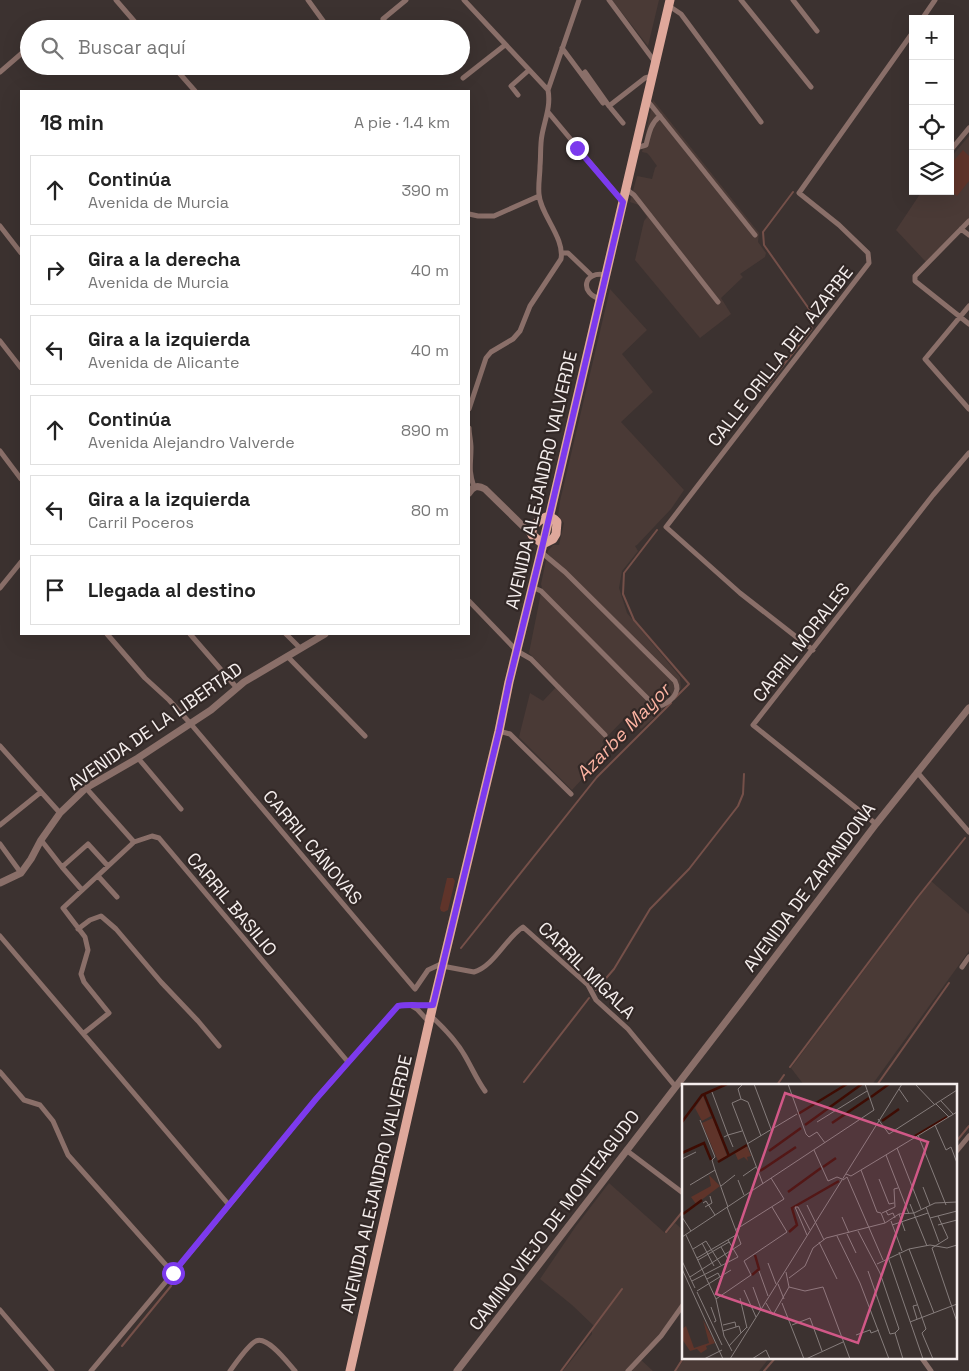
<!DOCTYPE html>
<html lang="es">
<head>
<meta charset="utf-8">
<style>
  body { margin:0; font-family:"Space Grotesk",sans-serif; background:#f6f6f6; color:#222 }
  .controls { position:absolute; right:15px; top:15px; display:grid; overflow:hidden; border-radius:0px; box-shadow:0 5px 20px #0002 }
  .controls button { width:45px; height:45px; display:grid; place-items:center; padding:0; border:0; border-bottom:1px solid #e0e0e0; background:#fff; color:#222; font:25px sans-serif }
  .stop { position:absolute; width:15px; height:15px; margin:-11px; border:4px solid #7c3aed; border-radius:50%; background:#fff }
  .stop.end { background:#7c3aed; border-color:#fff; box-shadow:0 1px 5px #0008 }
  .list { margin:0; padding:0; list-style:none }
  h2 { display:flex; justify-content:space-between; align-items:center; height:65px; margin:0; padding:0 20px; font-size:21px }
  h2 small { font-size:16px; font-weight:400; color:#767676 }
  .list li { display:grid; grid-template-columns:32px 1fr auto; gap:15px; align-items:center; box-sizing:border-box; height:70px; margin:0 10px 10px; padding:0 10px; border:1px solid #e0e0e0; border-radius:0px }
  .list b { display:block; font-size:19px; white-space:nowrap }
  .list p { margin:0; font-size:16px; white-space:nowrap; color:#767676 }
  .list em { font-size:16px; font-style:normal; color:#767676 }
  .icon { flex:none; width:28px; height:28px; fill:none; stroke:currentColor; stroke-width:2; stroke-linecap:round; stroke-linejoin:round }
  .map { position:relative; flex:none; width:969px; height:1371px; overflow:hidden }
  .search { position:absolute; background:#fff; box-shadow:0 5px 20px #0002; left:20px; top:20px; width:450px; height:55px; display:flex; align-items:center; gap:12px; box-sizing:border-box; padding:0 18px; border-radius:28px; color:#767676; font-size:19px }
  .panel { position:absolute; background:#fff; box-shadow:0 5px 20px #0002; left:20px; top:90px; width:450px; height:545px; border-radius:0px }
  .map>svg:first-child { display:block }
</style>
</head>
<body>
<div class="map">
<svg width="969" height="1371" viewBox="0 0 969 1371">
  <rect width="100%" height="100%" fill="#3c3230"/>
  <!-- built -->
  <path fill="#4a3a36" d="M612 0H659L648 46Z
    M653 100 759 233 758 242 766 253 765 257 740 274 743 277 721 298 731 314 700 338 635 260 644 221 647 217 639 205 630 202 637 176 652 179 655 168 657 166 649 155 647 153 642 152Z
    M969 136V218L926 262 896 230 922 191H950V158Z
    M610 289 647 330 622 354 653 392 621 422 684 490 671 509 637 545 635 546 638 551 622 571 619 588 627 613 680 677 681 688 658 714 641 729 627 716 602 742 609 750 572 790 519 737 530 693 543 701 559 684 529 653 542 588 541 584 548 551 553 545H559L564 523 558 516 560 501Z
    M931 881 969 914V951L872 1085H804L791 1068Z
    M609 1183 665 1233 668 1232 675 1223 683 1230V1303L654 1341 639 1358 653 1371H563L592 1334V1328L594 1326 572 1305 540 1279 576 1226Z
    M686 1357H770L759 1371H676Z"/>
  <!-- green -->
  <path fill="#5f342a" d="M963 150 969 156V181L957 196 950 190V165Z
    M447 878H453L455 881 448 910 444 912 441 911 440 908Z"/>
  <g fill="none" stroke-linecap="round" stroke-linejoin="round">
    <!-- stream -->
    <path stroke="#755049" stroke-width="2" d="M767 386 811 330 814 316 764 245 763 232 793 192
      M657 530 624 573 623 594 634 620 689 684 674 699
      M461 948 597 777 671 703
      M596 990 614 969 650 909 689 869 738 806 743 794 744 774
      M790 1067 917 898 965 838
      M524 1082 589 998
      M777 1085 784 1075
      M877 1085 949 983
      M955 1143 969 1126
      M666 1232 683 1211
      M122 1346 171 1286
      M561 1371 622 1289
      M675 1371 684 1357
      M764 1371 776 1357"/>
    <!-- minor -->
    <path stroke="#8a6f69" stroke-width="5" d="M116 0 141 29
      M308 0 329 29
      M464 0 548 90
      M609 0 655 62
      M741 0 811 87
      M793 0 817 31
      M669 6 681 14 761 122
      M922 19 935 0
      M383 29 388 25 383 19 406 0
      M562 48 603 103
      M173 66 195 91
      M0 72 29 47
      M585 72 609 106 645 78 652 76
      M463 78 505 45
      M518 95 511 86 529 70
      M647 100 755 235
      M609 106 623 123
      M548 112 623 202
      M636 148 646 145C649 134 650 124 660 116
      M950 151 969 128
      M626 189 634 195 718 302
      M469 214 478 216H494L539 196
      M969 221 915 276V281L969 324
      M0 226 21 253
      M961 229 969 235
      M562 253H568L591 275
      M601 299C579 294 583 270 606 275
      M969 306 925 359 969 409
      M0 341 21 368
      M469 409 486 358 491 352 513 339 520 331 530 306 561 259C565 238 540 214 539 194 538 185 540 175 540 166 541 156 540 145 542 135 545 119 551 106 548 90L579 0
      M469 428C469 434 471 441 471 448 471 464 468 470 474 487
      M0 451 21 479
      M532 587 541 591 654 705C663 708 675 699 677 689 677 687 676 683 675 681L565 572 541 552
      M0 588 21 562
      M469 601 517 651 531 659 605 735
      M107 634 145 678 169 700 190 723 415 989 428 970 443 963
      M190 634 236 687
      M286 634 300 648
      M813 650 740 593 666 527 869 263 868 253 839 225 799 193 913 32
      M287 656 365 736
      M499 731 510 734 514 738 571 794
      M0 746 60 813
      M138 758 181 809
      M917 772 969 832
      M86 788 134 842 152 836 159 838 348 1062
      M876 824 753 725 933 495 969 453
      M0 825 41 792
      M41 840 62 867 88 844 108 866
      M0 844 21 873
      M62 867 82 890
      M98 876 117 897
      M78 929 90 920 101 916 116 929 161 982 198 1021 219 1046
      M0 936 229 1205
      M442 966 474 972C494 966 506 938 523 927L588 985 596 1000 628 1029 675 1086
      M962 967 969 957
      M412 1006 417 1009 429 1022
      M431 1016C444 1028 456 1040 465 1056 472 1068 477 1080 485 1091
      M84 1033 109 1013 84 982 81 974 88 950 85 937 63 908 134 842
      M0 1072 24 1100 40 1105 53 1121 68 1155 173 1273
      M626 1150 683 1193
      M955 1153 969 1136
      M0 1310 52 1371
      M921 1357 931 1371
      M91 1371 200 1241 316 1099 398 1006C410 1004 421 1006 433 1005
      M230 1371C235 1364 249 1344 256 1341 267 1335 288 1363 295 1371
      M628 1371 661 1336 683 1305"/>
    <!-- tertiary -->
    <path stroke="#8a6f69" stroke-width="7" d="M469 493C473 486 478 485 485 489L532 535
      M0 883 21 873 31 859 41 840 60 813 86 788 138 758 211 710 244 682 325 634
      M457 1371 741 1002 876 824 969 708"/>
    <!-- primary -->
    <path stroke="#dfa89b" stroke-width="9" d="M549 516 554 519 557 522 556 534 553 539 543 544 532 535C531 525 540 519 549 516Z
      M350 1371 433 1005 499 731 509 682 543 544 670 0"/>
  </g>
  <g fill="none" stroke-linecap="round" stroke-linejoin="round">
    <!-- route -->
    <path stroke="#7c3aed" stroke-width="6" d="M173 1273 316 1099 398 1006C410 1004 421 1006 433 1005L499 731 509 682 541 552 623 202 577 148"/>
  </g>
  <g text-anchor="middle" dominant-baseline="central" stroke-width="4.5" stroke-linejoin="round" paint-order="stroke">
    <!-- street labels -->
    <g font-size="18" fill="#f5eeed" stroke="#322826">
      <text transform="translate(780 356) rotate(-52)">CALLE ORILLA DEL AZARBE</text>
      <text transform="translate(541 480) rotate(-77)">AVENIDA ALEJANDRO VALVERDE</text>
      <text transform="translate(801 642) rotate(-52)">CARRIL MORALES</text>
      <text transform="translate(155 726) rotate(-35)">AVENIDA DE LA LIBERTAD</text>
      <text transform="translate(313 847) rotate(50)">CARRIL CÁNOVAS</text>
      <text transform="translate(809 887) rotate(-53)">AVENIDA DE ZARANDONA</text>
      <text transform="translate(232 904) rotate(50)">CARRIL BASILIO</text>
      <text transform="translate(587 970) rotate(45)">CARRIL MIGALA</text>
      <text transform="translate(376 1184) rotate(-77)">AVENIDA ALEJANDRO VALVERDE</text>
      <text transform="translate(554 1220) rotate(-53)">CAMINO VIEJO DE MONTEAGUDO</text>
    </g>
    <!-- water labels -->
    <g font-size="19" font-style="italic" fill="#fbb3a2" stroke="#322826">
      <text transform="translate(623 732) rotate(-46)">Azarbe Mayor</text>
    </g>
  </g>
  <!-- overview -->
  <g transform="translate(682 1084)">
    <rect width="275" height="275" fill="#3c3230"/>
    <path d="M21 12 29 32 20 37 13 24ZM31 34 45 72 36 77 20 39ZM65 62 69 72 65 73 66 77 62 73 56 76 53 69ZM27 91 38 102 14 120 9 113 29 102ZM21 236 33 259 24 262 25 265 19 269 15 265 8 267 0 255V245L4 242 12 264 27 259Z" fill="#5f342a"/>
    <path fill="none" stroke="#3e0c03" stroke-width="2.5" d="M22 10 47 72M189 13 207 0M116 30 165 0M200 37 217 25M0 38 20 11 45 0M150 39 187 14M123 41 180 0M233 52 265 33M87 67 119 44M0 69 22 59 29 76M36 78 65 61M141 83 154 74M78 87 114 63M106 108 139 84M1 130 20 116M107 148 115 141 110 124 157 97M70 191 77 185 73 171"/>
    <path fill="none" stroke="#867d7c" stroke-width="1" d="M61 0 56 5 59 15 50 19 81 100M72 0 89 45M106 0 124 50 127 53 135 48 143 59M233 0 253 21M217 5 226 18M30 8 46 51 60 47M59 15 66 18 79 52M259 17 271 30M254 20 267 33M196 35 207 50 275 6M135 38 185 7M253 41 264 66 269 63 275 79M236 51 264 121M42 53 46 51 51 63M65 60 115 30M215 64 239 125M132 66 146 97 155 93 160 95M204 71 227 130M0 75 14 68M33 86 46 123M179 86 195 128 199 129 203 139M164 90 169 92 275 28M61 92 74 83M197 95 207 120 212 119M56 96 62 111M161 96 165 93 201 176M8 101 33 86 30 76 33 73 18 36M39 102 53 91M241 103 248 121M21 119 24 117 33 131M228 120 245 162M125 121 142 156M23 123 30 119 28 112M244 123 257 158M204 127 206 131 211 129 213 134M200 129 213 123 212 105 216 104M217 130 223 147M256 132 266 154 250 164 275 238M0 133 9 147M160 133 167 149M248 134 275 127M209 137 220 167M210 141 246 129M256 141 275 136M53 146 102 115 89 94M176 147 198 189 217 245 213 249M165 150 174 169M4 151 34 215 42 252 50 267M125 151 113 123H116L128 146M155 152 178 199 207 275M0 153 192 26 183 0M137 158 155 195M20 159 32 182M39 163 47 177M131 164 144 154 203 139 217 130 232 129 253 119 275 118M11 165 24 157 39 181M227 165 252 229M217 168 244 245 240 249 251 275M206 173 241 275M15 174 54 151M16 176 47 158M0 177 13 204M86 179 94 200M195 180 227 165 248 161 265 164 275 161M0 185 41 275M77 187 86 212M186 187 208 250 213 249 221 275M8 193 59 160 45 123M107 194 123 182 131 164M25 195 36 189 38 193M10 197 56 173 46 156M96 200 102 215M71 203 79 225M107 203 123 207 141 203 168 275M62 206 74 233M15 207 49 186M15 208 40 261M58 214 65 244M34 215 69 191 62 177 105 148 90 123M84 219 91 231 107 203 104 188M100 219 122 275M235 221 231 222 235 235M29 223 34 237 32 238M228 238 275 220M41 241 53 238 54 243M110 241 128 234 140 267M41 247 57 242 59 249 65 243M174 251 188 246 189 249 197 246M47 262 59 249M22 275 40 266M48 275 220 0M70 275 84 266 88 275M124 275 161 258"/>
    <path fill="#d15887" fill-opacity="0.15" stroke="#d15887" stroke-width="2.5" d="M103 9 246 58 176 259 34 210Z"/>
    <rect width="275" height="275" fill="none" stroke="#f5eeed" stroke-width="2.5"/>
  </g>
</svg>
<div class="controls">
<button>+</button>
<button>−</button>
<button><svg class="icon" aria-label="locate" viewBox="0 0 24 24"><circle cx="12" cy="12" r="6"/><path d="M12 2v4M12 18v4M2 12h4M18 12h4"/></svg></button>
<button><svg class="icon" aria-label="layers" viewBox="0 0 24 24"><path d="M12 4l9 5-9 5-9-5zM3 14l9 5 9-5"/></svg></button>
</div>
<div class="stop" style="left:173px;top:1273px"></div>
<div class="stop end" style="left:577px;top:148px"></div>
<div class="search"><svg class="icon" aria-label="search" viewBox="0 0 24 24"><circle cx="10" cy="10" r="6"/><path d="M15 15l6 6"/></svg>Buscar aquí</div>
<section class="panel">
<h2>18 min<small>A pie · 1.4 km</small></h2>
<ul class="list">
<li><svg class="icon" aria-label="ahead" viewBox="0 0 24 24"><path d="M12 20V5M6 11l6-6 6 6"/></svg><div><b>Continúa</b><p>Avenida de Murcia</p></div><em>390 m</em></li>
<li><svg class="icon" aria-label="right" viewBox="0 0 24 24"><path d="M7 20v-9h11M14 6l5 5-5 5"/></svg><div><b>Gira a la derecha</b><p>Avenida de Murcia</p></div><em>40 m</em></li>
<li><svg class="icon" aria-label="left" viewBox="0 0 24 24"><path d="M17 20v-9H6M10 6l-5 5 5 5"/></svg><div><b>Gira a la izquierda</b><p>Avenida de Alicante</p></div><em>40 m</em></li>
<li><svg class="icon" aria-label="ahead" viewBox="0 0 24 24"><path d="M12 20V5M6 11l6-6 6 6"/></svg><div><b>Continúa</b><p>Avenida Alejandro Valverde</p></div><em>890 m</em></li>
<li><svg class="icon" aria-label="left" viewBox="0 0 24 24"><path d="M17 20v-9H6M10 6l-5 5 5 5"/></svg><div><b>Gira a la izquierda</b><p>Carril Poceros</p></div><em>80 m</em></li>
<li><svg class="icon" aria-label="arrive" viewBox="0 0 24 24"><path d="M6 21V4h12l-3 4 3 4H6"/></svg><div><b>Llegada al destino</b></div></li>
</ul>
</section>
</div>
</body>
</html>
